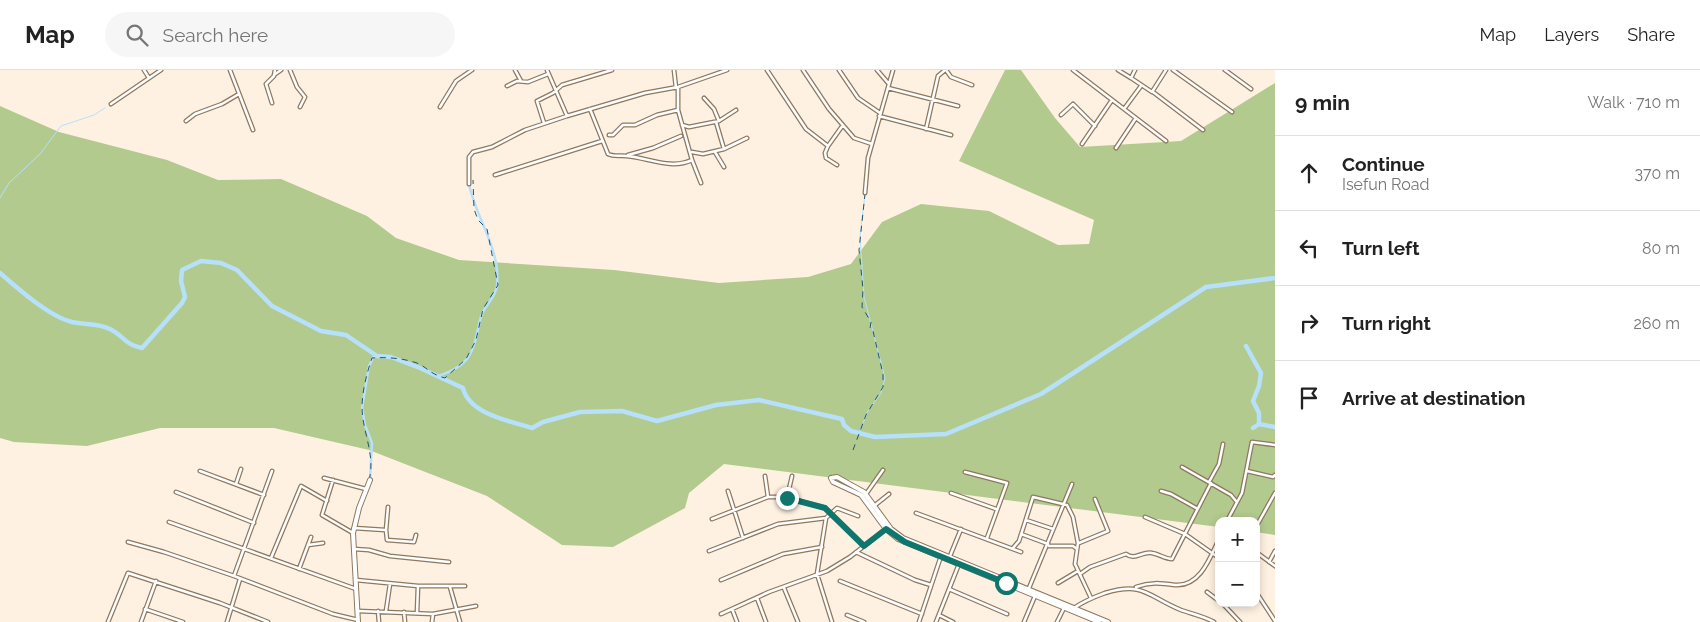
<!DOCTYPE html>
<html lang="en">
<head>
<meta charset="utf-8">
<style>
  body { margin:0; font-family:Raleway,sans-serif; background:#f6f6f6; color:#222 }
  .controls { position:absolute; right:15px; bottom:15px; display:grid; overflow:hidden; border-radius:10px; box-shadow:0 2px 8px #0003 }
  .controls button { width:45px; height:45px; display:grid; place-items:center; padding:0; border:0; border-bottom:1px solid #e0e0e0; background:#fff; color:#222; font:25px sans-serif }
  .stop { position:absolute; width:15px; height:15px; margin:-11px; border:4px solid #0f766e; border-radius:50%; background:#fff }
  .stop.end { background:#0f766e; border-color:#fff; box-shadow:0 1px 5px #0008 }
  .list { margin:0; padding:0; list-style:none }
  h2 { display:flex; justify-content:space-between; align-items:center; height:65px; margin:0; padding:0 20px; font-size:21px }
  h2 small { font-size:16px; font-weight:400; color:#767676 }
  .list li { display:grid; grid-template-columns:32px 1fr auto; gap:15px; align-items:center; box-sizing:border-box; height:75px; padding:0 20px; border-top:1px solid #e0e0e0 }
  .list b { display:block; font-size:19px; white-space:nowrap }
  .list p { margin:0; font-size:16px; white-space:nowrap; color:#767676 }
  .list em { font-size:16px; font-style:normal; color:#767676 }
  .icon { flex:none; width:28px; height:28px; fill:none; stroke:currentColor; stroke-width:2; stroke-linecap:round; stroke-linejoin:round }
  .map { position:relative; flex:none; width:1275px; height:552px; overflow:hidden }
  header { display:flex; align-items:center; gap:30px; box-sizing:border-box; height:70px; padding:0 25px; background:#fff; border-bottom:1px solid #e0e0e0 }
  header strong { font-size:24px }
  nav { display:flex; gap:28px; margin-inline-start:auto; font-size:18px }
  .search { width:350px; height:45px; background:#f6f6f6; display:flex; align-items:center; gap:12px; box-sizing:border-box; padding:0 18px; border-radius:28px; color:#767676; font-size:19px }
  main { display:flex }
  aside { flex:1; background:#fff }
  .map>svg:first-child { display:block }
</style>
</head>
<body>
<header>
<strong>Map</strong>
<div class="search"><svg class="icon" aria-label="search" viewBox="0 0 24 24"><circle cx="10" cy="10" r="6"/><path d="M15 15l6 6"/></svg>Search here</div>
<nav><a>Map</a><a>Layers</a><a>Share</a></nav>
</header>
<main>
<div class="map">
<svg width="1275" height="552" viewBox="0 0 1275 552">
  <rect width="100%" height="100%" fill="#fff1e1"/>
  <!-- green -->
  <path fill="#b2ca8e" d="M1005 0H1021L1055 48 1080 77 1181 71 1275 13V465L1256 462V451H1219V457L724 394 689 423 685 438 613 477 562 475 487 426 369 380 274 358H160L87 376 14 372 0 368V36L59 62 167 90 218 110 281 109 367 146 396 168 459 190 614 200 719 213 808 207 851 194 882 152 921 134 989 141 1058 175 1089 174 1094 150 959 91Z"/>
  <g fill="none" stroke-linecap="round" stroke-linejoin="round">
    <!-- stream -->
    <path stroke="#b7e0fb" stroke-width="1" d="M0 128 9 113 40 84 61 56 94 45 105 38
      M859 363 868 341 881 323 885 308 864 227 860 166 865 124"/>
    <!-- canal -->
    <path stroke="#b7e0fb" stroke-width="2.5" d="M438 306C472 295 473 282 480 250 482 237 495 230 497 216 501 179 476 149 469 114
      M370 410 372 373 365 355 362 338 369 296 375 284"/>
    <!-- river -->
    <path stroke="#b7e0fb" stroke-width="4.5" d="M0 203C17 218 50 247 72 252 85 255 98 253 110 259 124 266 125 275 142 278L182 233 185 227 181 211 182 200 201 191 221 193 237 200 272 236 321 261 346 265 377 286 391 287 420 298 463 318C469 344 510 351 532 358L543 352 580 342 622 341 657 351 716 335 759 330 842 349 844 355 851 361 875 367 946 364 1041 324 1206 217 1275 208
      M1246 276 1261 303 1259 316 1253 331 1259 343V354
      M1253 358 1259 354 1275 357"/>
    <!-- ferry -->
    <path stroke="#1e5472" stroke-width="1" stroke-dasharray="6 5" stroke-linecap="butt" d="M853 380 866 345 883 317V304L873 261 870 259 871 252 862 237 863 219 859 180 865 124
      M369 410C376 386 362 361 362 337 362 322 367 302 372 288 387 287 402 288 417 293 428 298 430 304 445 308L466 289 476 270 483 239 498 215 487 159 478 150 474 139 473 110"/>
    <!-- street casing -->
    <g stroke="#8d7860" stroke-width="5">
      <path id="street" d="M144 0 149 8
        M230 0 253 60
        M290 0 297 17 305 27 300 37
        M515 0 521 11
        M547 0 567 46
        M674 0 676 18
        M767 0 806 59 828 76 843 55
        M803 0 829 39 854 68 872 74
        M839 0 858 28 880 43
        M877 0 889 14
        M946 0 951 7 972 15
        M1073 0 1166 71
        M1118 0 1131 8
        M1135 0 1131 8 1152 22 1166 0
        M1173 0 1232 42
        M1225 0 1251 19
        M274 5 281 0
        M507 16 517 11 528 12 548 4
        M678 17V40L692 90
        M888 18 958 36
        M1153 22 1203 60
        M272 33 266 14 274 6 275 0
        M111 34 161 0
        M440 37 456 11 472 0
        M590 39 608 84C614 87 620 85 627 86 649 88 671 100 692 90L701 113
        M1124 39 1141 16
        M1061 45 1073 34 1095 56
        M879 46 951 65
        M186 51 195 44 222 34 239 24
        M719 51 736 40
        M544 53 537 31 553 23 562 15 612 0
        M682 55 689 57 719 51 714 39 704 28
        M926 59 938 6 945 0
        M609 65H613L623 55H635L657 45 678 40
        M1082 74 1112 30
        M828 76 825 83 826 88 837 95
        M1116 78 1136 48
        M724 79 747 68
        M692 82 703 84 724 79 716 52
        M715 82 724 97
        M628 85 653 78 681 66
        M495 105 602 71
        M469 114V87L473 82 492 77 525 60 567 46 645 23 678 17 727 0
        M865 123 868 88 893 0
        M1182 397 1231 425 1236 431
        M200 401 264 425
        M1247 401 1273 407 1275 405
        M965 402 1007 413 987 468
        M765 406 768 427
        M324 408 366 419
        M333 410 322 445 353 463
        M1209 412 1219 394 1223 374
        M236 414 241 399
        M728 421 743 468
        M1161 421 1171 424 1196 438
        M176 422 254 453
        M951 423 996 439
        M866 424 883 400
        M787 428 792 406
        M874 436 889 424
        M388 437 386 460 387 470 414 472 416 465
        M916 443 1021 482
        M1145 447 1185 464 1219 488
        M826 448 817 504 832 552
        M712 449 768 427H785L825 438 864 476
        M1026 450 1053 459
        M1227 451 1242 423 1252 372 1275 375
        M169 452 356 519
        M1256 457 1275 423
        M354 458 385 460
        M1021 464 1048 474
        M128 472 164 482 234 506 333 544 358 550
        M1079 473 1108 461 1095 429
        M308 475 323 473
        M1049 476H1073L1077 479
        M1013 478 1019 471 1033 427 1067 435 1073 447 1078 473 1075 494 1091 528
        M354 479 369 480 390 486 449 492
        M709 481 778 454 826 448 837 438 858 446
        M856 482 915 510 931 515
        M1256 482 1275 496
        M950 486 961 459
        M271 488 301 416 327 431
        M1269 492 1275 481
        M299 499 311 467
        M1080 504 1090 497 1126 484C1135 491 1142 481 1152 483 1159 484 1165 489 1172 489L1211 413
        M234 506 272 401
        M356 510 418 516H465
        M721 510 783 484 822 477
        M840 511 922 544
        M1058 513 1078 501
        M450 517 460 552
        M1136 517C1150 512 1160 513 1175 515 1200 517 1210 488 1219 469
        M784 518 798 552
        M1029 518 1072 414
        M949 519 1007 544
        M1207 522 1219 531
        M1256 522 1275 551
        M757 528 766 552
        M1222 533 1240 552
        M1074 538C1084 531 1094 527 1105 523 1145 511 1148 527 1181 540 1192 544 1203 546 1214 552
        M145 539 183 552
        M732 539 737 552
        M358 541 433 544 476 536
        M378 541 379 552
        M386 541 390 514
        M404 542 405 552
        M417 543 418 516
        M721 544 769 522 827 501 850 487 886 459
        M847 545 864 552
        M939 545 953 552
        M108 552 128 503 220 533 268 552
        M141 552 156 511
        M227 552 240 509
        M432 552 433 544
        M919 552 941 486
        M936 552 959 494
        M1024 552 1035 526
        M1057 552 1064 538"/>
    </g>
    <!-- secondary casing -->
    <g stroke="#8d7860" stroke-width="6">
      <path id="secondary" d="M831 408 837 407 864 422 891 459 903 468 1108 552
        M831 408 833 412 861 425 886 459 898 469 1099 552
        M358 552 353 463 359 438 370 410"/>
    </g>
    <!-- street -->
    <use href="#street" stroke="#fff" stroke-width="2.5"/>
    <!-- secondary -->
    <use href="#secondary" stroke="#fff" stroke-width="4"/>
  </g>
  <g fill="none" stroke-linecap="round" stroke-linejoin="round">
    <!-- route -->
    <path stroke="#0f766e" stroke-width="6" d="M787 428 825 438 864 476 886 459 905 472 1006 513"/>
  </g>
</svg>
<div class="controls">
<button>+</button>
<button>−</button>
</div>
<div class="stop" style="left:1006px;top:513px"></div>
<div class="stop end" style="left:787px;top:428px"></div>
</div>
<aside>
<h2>9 min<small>Walk · 710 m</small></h2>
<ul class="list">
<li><svg class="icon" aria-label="ahead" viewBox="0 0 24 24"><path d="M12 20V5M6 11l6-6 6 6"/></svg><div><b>Continue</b><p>Isefun Road</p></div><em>370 m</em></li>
<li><svg class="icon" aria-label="left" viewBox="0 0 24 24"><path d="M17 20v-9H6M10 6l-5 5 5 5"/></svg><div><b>Turn left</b></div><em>80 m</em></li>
<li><svg class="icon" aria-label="right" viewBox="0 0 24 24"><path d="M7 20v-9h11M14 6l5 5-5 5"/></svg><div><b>Turn right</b></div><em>260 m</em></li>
<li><svg class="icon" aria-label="arrive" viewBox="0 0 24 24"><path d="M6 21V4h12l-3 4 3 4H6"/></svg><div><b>Arrive at destination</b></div></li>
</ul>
</aside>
</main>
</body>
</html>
